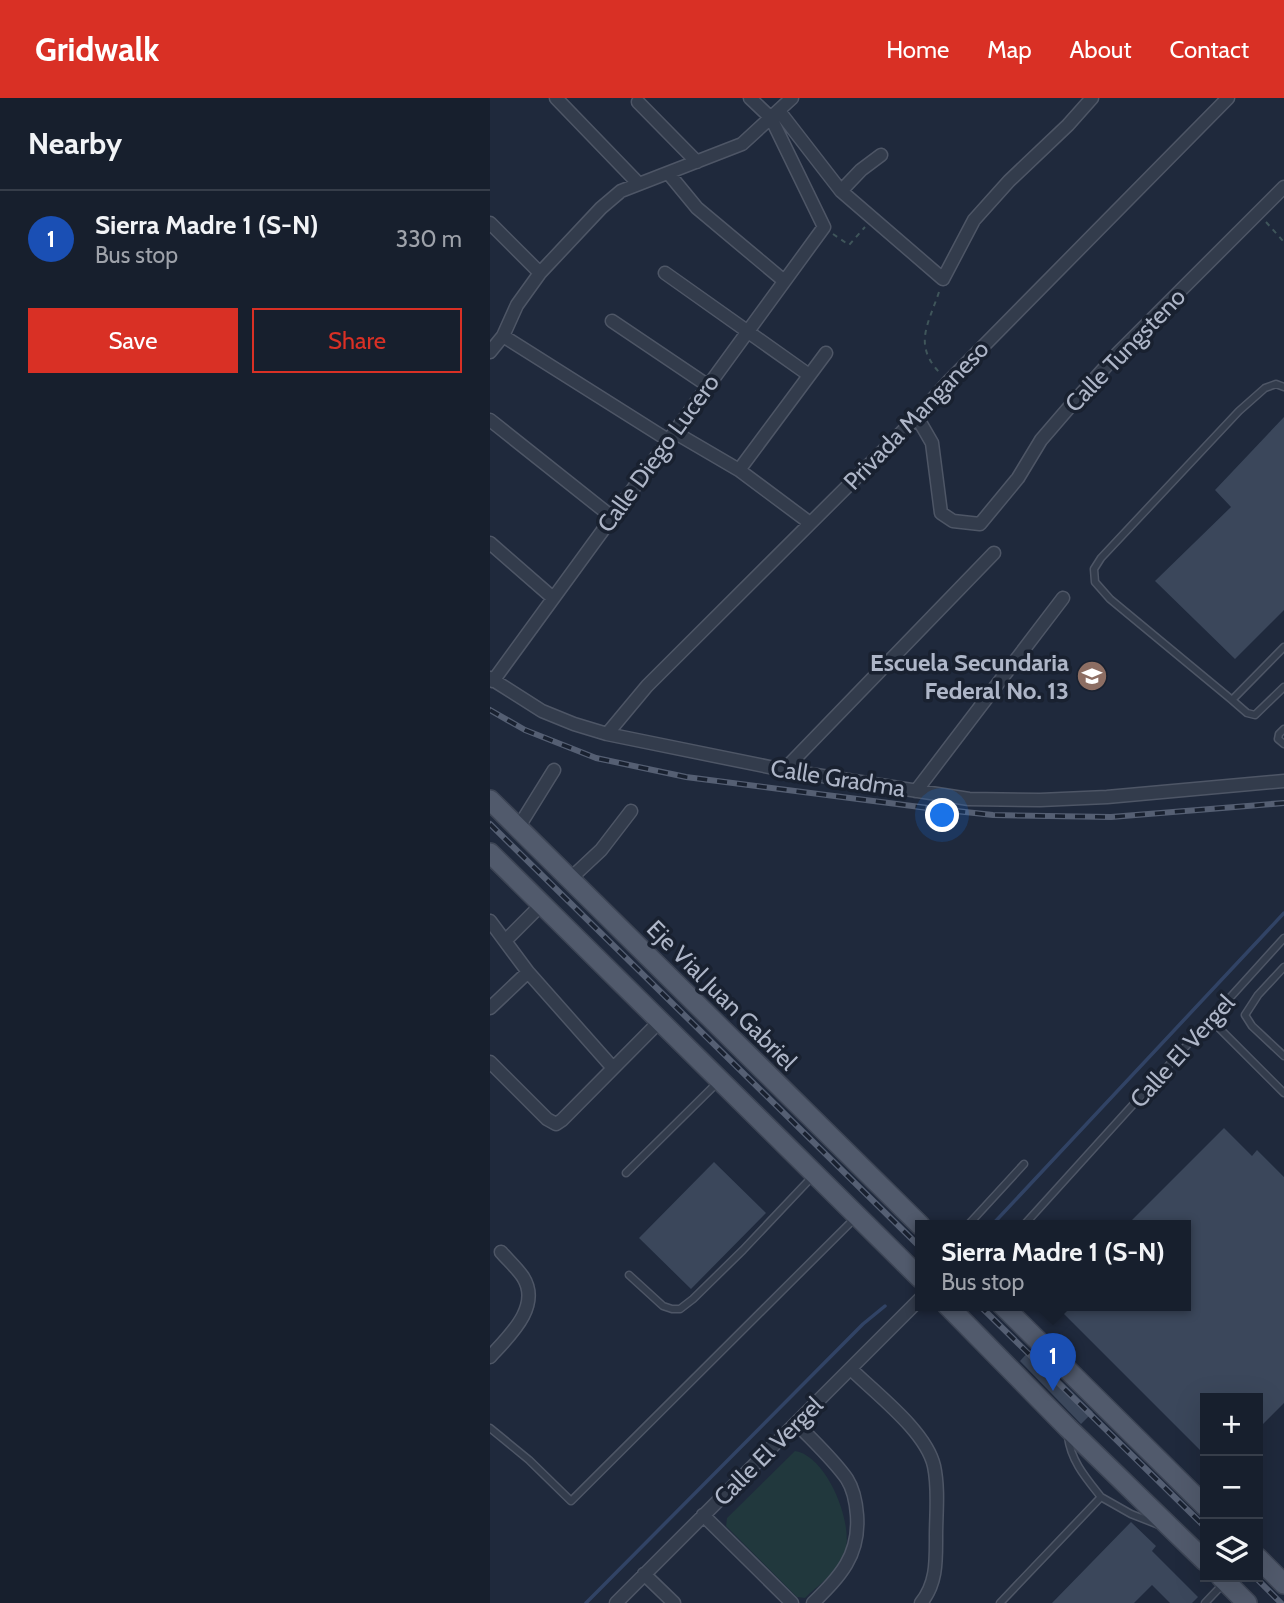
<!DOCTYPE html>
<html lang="en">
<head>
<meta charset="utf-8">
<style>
  body { margin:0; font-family:Cabin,sans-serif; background:#202735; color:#f1f3f6 }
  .controls { position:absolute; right:21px; bottom:21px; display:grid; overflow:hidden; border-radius:0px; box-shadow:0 7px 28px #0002 }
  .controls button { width:63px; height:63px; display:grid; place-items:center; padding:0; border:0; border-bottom:2px solid #363d49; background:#171f2d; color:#f1f3f6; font:35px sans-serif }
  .you { position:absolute; left:453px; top:718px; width:24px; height:24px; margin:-18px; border:5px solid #fff; border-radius:50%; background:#1a73e8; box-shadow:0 0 0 10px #1a73e833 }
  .badge { display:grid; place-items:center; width:46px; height:46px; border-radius:50%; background:#d93025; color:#fff; font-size:23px; font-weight:700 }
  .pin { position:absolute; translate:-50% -58px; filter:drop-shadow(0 2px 4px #0008) }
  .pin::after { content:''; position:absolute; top:37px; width:24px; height:21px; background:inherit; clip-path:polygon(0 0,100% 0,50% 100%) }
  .popup { position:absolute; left:425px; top:1122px; width:276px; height:91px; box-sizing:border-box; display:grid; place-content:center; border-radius:0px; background:#171f2d; filter:drop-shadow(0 2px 5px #0005); font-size:23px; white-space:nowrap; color:#9ea2aa }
  .popup b { font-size:26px; color:#f1f3f6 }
  .popup::after { content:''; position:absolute; left:50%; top:100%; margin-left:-14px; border:14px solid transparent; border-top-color:#171f2d }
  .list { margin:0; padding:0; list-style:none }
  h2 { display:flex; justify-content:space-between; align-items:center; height:91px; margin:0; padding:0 28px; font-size:30px }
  h2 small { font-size:23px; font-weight:400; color:#9ea2aa }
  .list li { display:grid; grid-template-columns:46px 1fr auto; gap:21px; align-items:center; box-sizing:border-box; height:98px; padding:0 28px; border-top:2px solid #363d49 }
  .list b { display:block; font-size:26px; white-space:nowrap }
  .list p { margin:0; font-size:23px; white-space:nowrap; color:#9ea2aa }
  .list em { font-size:23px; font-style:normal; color:#9ea2aa }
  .actions { display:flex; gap:14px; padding:21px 28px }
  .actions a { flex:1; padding:16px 0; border:2px solid #d93025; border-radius:0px; text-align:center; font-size:24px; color:#d93025 }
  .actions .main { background:#d93025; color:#fff }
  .icon { flex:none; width:38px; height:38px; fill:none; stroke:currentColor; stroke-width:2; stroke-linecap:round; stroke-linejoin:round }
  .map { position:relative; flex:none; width:794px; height:1505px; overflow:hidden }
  header { display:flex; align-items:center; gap:42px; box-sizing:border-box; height:98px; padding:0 35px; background:#d93025; color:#fff }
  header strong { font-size:33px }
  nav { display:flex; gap:38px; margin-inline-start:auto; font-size:24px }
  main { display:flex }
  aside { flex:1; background:#171f2d }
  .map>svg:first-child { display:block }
</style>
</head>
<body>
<header>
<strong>Gridwalk</strong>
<nav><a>Home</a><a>Map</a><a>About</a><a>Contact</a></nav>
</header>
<main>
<aside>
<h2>Nearby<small></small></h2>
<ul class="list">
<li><span class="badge" style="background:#1a4fb4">1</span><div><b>Sierra Madre 1 (S-N)</b><p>Bus stop</p></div><em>330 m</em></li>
</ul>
<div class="actions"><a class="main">Save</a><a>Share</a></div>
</aside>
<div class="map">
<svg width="794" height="1505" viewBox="0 0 794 1505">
  <rect width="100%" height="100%" fill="#1f293c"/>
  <!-- green -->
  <path fill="#21383d" d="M305 1353C339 1358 370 1437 351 1465 342 1478 326 1489 315 1500L307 1499 236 1428 237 1420Z"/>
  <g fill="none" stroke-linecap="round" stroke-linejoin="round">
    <!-- stream -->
    <path stroke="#314365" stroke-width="3.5" d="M502 1127 794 815
      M96 1505 373 1226 395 1208"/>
  </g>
  <!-- building -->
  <path fill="#3b475b" d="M794 319V512L745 561 665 483 741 409 725 392Z
    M734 1030 762 1058 767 1052 794 1079V1305L768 1331V1300H715V1357L565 1207H696V1127H637Z
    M224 1064 276 1115 201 1191 149 1140Z
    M540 1252 603 1314 591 1326 530 1263Z
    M641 1424 666 1448 662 1453 708 1499 702 1505H680L662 1487 644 1505H562Z"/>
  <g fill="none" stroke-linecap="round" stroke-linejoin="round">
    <!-- service casing -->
    <g stroke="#4e5666" stroke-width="9">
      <path id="service" d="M794 549 742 602 757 615 765 617 794 589
        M742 602 620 501 605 484 604 471 611 460 749 313 775 290 786 286 794 289
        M794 631 789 636 788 641 794 646
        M794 869 768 897 755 917 762 928 794 958
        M721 922 794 995
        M136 1075 229 983
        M478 1127 534 1066
        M534 1127 794 840
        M139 1177 173 1208 182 1211H190L203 1201 253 1152 322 1079
        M0 1330 39 1362 81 1403 366 1119
        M611 1399 641 1416 669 1427
        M510 1505 611 1399C596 1380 581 1363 578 1339
        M715 1505 734 1485"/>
    </g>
    <!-- minor casing -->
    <g stroke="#4e5666" stroke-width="15">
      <path id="minor" d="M66 0 148 85
        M148 4 207 64
        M289 13 351 93 453 181 484 122 519 83 578 27 602 0
        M179 76 207 110 293 182
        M351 93 371 72 391 57
        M0 125 50 175
        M175 175 319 277
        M122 223 217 287
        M13 238 178 342
        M0 254 13 238 27 207 50 175 111 110 131 93 252 46 302 0
        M427 319 442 345 451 415 463 423 490 426 528 380 551 342 582 306 628 255 794 89
        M0 322 122 419
        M184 334 249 372 320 425
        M249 372 336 255
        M0 445 63 500
        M0 580 52 613 84 626 117 636 294 672 479 701 550 702 617 699 794 683
        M3 583 334 129 281 20 260 0
        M117 636 157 588 427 319 458 284 738 0
        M294 672 504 455
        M426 693 573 500
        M28 730 64 672
        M80 781 111 752 141 713
        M0 823 38 874 123 970
        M15 843 52 806
        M0 910 38 874
        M0 964 57 1021 66 1026 72 1022 170 923
        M0 1259C18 1239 52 1209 33 1179 27 1170 18 1162 11 1154
        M361 1271C386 1296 436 1333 444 1368 449 1391 446 1416 446 1438 446 1463 447 1485 431 1505
        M306 1325C323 1343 343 1361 357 1381 364 1392 366 1404 367 1417 370 1458 350 1478 323 1505
        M213 1417 302 1505
        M154 1476 184 1505
        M126 1505 430 1201"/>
    </g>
    <!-- primary casing -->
    <g stroke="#3d4555" stroke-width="22">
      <path id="primary" d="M0 702 430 1127
        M0 755 430 1180
        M457 1207 578 1330 715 1463
        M512 1207 715 1408
        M768 1460 794 1486
        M731 1479 757 1505"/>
    </g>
    <!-- path -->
    <path stroke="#3f555a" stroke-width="2" stroke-dasharray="5 5" stroke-linecap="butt" d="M776 124 794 144
      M343 136 359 147 375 129
      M449 194C438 227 423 247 450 275"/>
    <!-- service -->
    <use href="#service" stroke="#333c4c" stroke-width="6"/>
    <!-- minor -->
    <use href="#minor" stroke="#333c4c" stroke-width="12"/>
    <!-- primary -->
    <use href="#primary" stroke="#515a6c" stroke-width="19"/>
    <!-- rail casing -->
    <g stroke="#555f73" stroke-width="6">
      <path id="rail" d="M0 612 35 632 106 660 196 679 438 710 503 717 621 719 794 705
        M0 726 430 1149
        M489 1207 715 1429
        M765 1479 791 1505"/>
    </g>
    <!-- rail -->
    <use href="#rail" stroke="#192130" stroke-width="3.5" stroke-dasharray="10" stroke-linecap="butt"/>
  </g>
  <!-- icons -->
  <defs>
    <g id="school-disc" transform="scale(1.575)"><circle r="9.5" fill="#8d6e63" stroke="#192130"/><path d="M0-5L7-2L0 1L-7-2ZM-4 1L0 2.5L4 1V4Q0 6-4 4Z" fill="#fff"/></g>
  </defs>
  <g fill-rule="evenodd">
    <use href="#school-disc" x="602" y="578"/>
  </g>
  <g text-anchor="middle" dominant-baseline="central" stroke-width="7" stroke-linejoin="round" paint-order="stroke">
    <!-- street labels -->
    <g font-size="24" fill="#aeb6c8" stroke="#192130">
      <text transform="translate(635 252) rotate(-46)">Calle Tungsteno</text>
      <text transform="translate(426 317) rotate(-46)">Privada Manganeso</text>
      <text transform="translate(168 355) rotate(-54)">Calle Diego Lucero</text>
      <text transform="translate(348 680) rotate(9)">Calle Gradma</text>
      <text transform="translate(232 897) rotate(45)">Eje Vial Juan Gabriel</text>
      <text transform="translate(692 953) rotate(-48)">Calle El Vergel</text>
      <text transform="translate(278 1353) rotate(-45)">Calle El Vergel</text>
    </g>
    <!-- poi labels -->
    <g font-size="24" font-weight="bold" fill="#aeb6c8" stroke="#192130" text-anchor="end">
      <text x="579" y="564">Escuela Secundaria<tspan x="579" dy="28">Federal No. 13</tspan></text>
    </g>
  </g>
</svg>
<div class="controls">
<button>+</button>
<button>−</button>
<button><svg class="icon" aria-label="layers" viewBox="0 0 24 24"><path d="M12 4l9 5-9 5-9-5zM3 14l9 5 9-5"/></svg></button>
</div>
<div class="you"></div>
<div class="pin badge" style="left:563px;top:1293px;background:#1a4fb4">1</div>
<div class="popup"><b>Sierra Madre 1 (S-N)</b>Bus stop</div>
</div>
</main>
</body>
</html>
